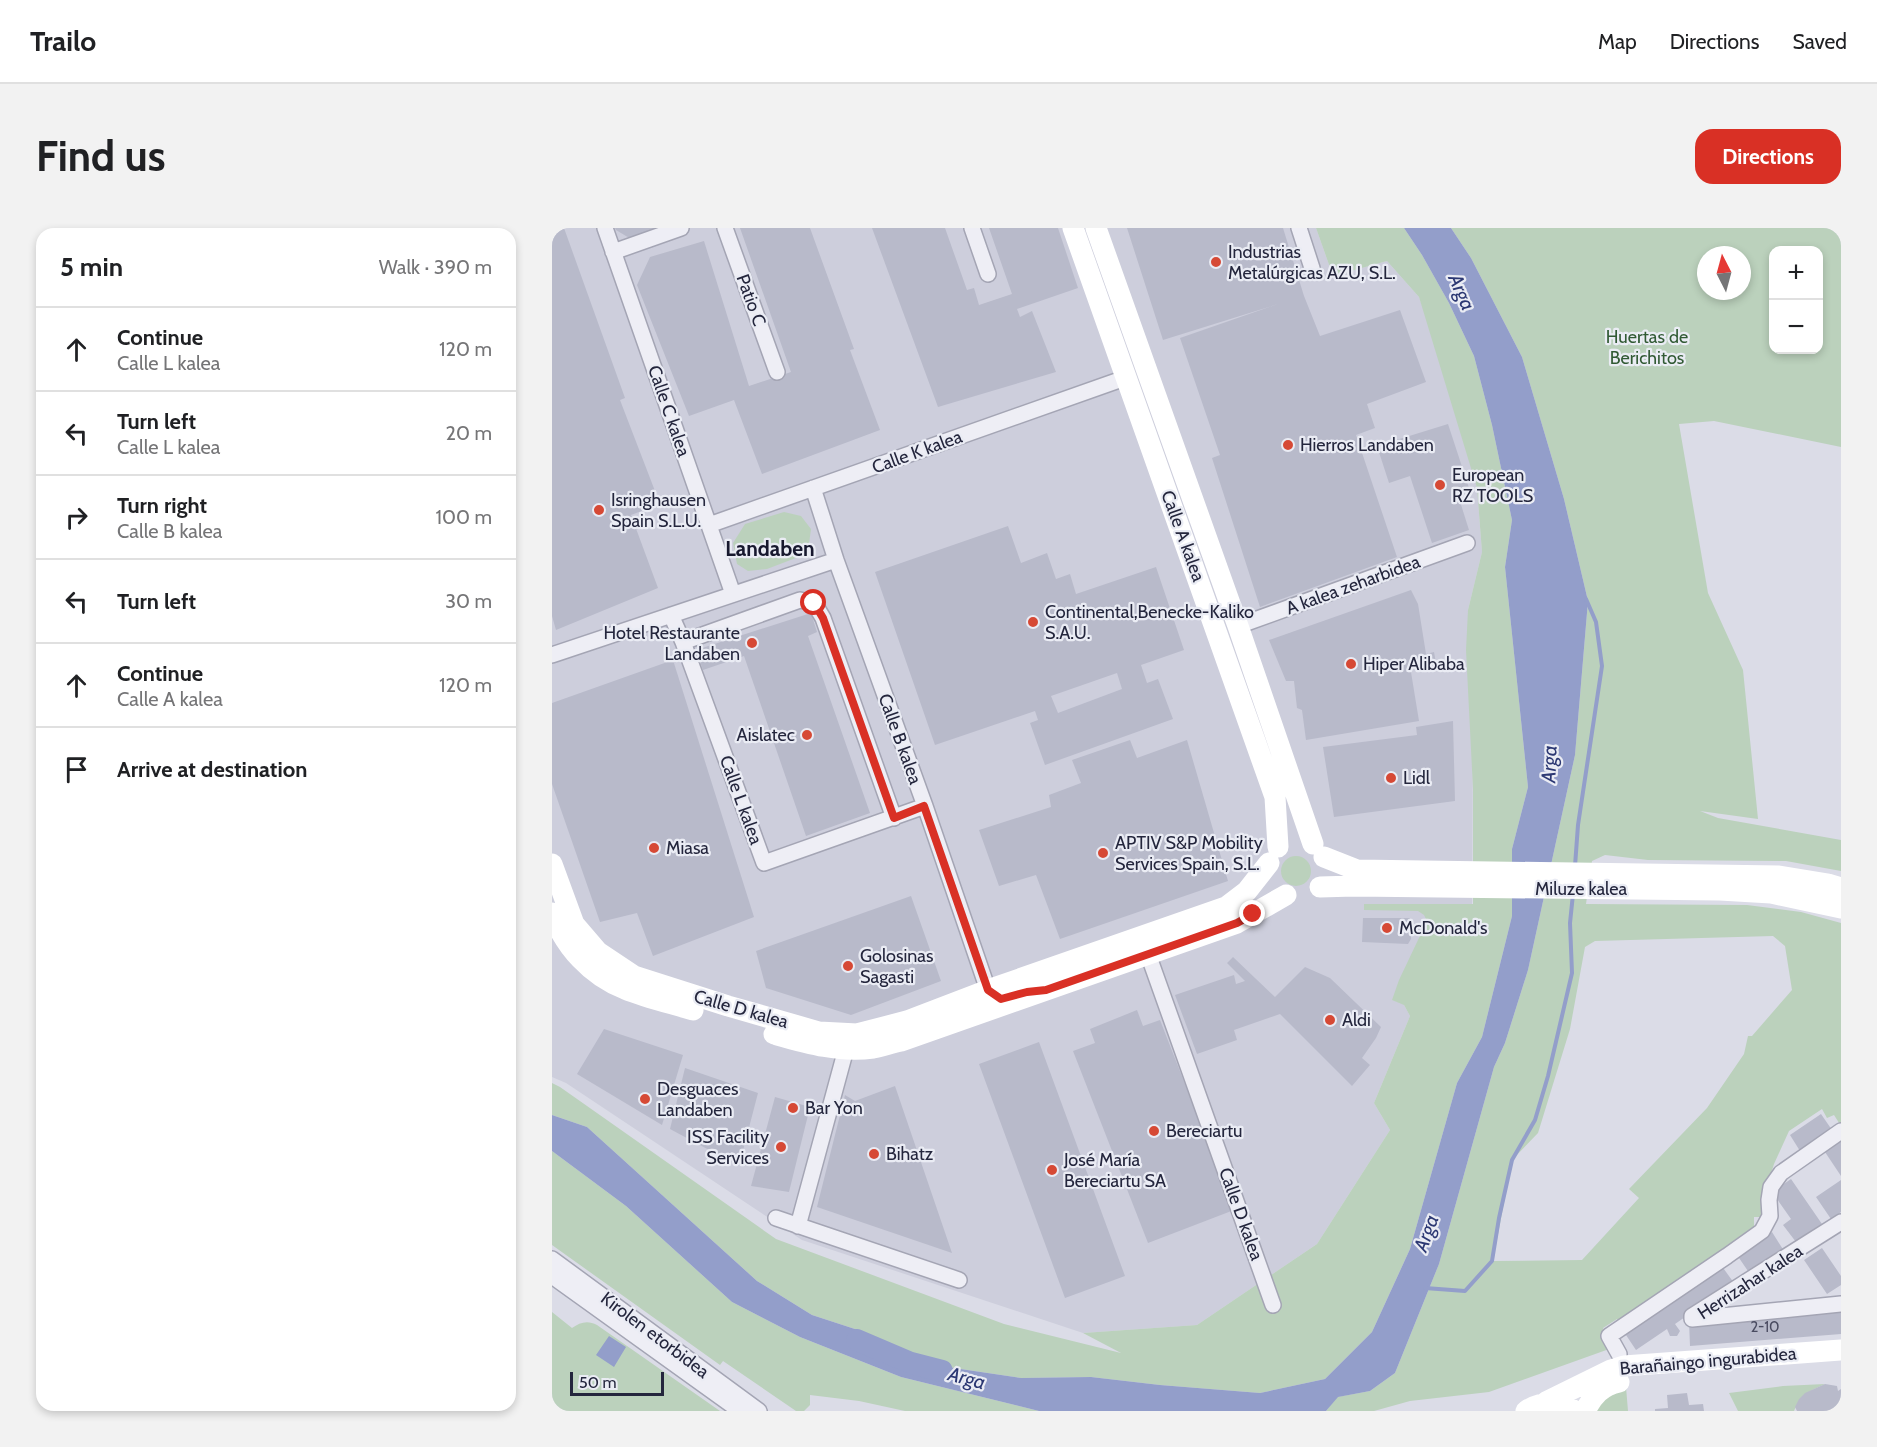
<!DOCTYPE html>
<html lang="en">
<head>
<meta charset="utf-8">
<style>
  body { margin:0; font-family:Cabin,sans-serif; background:#f2f2f2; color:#202124 }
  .controls { position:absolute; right:18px; top:18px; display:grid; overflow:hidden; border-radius:12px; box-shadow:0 3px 9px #0003 }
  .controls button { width:54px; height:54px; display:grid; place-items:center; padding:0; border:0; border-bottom:2px solid #e0e0e0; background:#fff; color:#202124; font:30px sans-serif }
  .compass { position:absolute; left:1145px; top:18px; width:54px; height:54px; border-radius:50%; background:#fff; box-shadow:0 3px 9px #0003; rotate:354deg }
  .scale { position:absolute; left:18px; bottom:15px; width:94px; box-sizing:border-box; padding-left:6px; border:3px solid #24263d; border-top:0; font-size:16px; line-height:21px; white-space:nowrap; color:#24263d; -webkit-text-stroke:4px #eaecf4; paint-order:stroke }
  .stop { position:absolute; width:18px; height:18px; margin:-14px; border:4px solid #d93025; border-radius:50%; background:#fff }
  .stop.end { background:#d93025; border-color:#fff; box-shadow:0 2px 6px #0008 }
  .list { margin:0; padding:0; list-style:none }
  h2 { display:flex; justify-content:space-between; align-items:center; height:78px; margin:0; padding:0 24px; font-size:26px }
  h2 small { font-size:20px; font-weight:400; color:#757577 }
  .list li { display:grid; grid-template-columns:39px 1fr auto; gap:18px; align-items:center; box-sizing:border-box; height:84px; padding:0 24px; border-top:2px solid #e0e0e0 }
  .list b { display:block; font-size:22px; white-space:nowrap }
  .list p { margin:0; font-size:20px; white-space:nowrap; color:#757577 }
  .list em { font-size:20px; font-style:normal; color:#757577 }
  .icon { flex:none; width:33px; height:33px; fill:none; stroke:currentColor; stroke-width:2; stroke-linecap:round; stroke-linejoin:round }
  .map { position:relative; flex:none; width:1289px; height:1183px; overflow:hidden; border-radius:18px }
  header { display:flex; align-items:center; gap:36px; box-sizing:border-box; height:84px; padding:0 30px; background:#fff; border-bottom:2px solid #e0e0e0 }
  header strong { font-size:28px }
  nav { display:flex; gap:33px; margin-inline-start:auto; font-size:21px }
  .intro { display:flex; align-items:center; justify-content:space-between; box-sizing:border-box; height:144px; padding:0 36px }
  h1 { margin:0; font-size:42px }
  .button { padding:15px 27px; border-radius:18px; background:#d93025; color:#fff; font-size:21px; font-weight:700 }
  main { display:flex; gap:36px; padding:0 36px }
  aside { flex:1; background:#fff; border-radius:18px; box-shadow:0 3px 9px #0003 }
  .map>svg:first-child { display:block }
</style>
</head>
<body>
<header>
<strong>Trailo</strong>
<nav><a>Map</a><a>Directions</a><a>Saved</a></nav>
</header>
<div class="intro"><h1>Find us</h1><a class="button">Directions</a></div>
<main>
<aside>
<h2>5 min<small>Walk · 390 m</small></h2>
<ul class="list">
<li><svg class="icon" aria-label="ahead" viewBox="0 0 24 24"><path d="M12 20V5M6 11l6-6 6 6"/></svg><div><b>Continue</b><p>Calle L kalea</p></div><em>120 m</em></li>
<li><svg class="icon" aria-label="left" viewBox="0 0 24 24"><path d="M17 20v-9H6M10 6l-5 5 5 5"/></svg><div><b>Turn left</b><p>Calle L kalea</p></div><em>20 m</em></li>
<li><svg class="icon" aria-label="right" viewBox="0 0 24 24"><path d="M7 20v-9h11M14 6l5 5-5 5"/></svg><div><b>Turn right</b><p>Calle B kalea</p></div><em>100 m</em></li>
<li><svg class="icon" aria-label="left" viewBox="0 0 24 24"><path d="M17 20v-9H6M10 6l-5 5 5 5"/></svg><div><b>Turn left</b></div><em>30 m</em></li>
<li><svg class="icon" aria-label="ahead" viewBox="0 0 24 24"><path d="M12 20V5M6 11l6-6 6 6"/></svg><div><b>Continue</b><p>Calle A kalea</p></div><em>120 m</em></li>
<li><svg class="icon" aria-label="arrive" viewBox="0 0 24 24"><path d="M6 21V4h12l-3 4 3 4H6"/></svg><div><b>Arrive at destination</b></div></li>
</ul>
</aside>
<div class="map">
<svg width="1289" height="1183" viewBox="0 0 1289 1183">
  <rect width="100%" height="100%" fill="#dbdce7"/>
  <!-- built -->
  <path fill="#cdcedc" d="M0 0H764L781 48 835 33 867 69 898 151 925 260 930 324 916 382 921 508 920 677H883L852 777 858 788 822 875 838 902 765 1016 645 1097 531 1105 250 1012 14 855 0 849Z"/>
  <!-- green -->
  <path fill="#bbd1bc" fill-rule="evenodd" d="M764 0H852L870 27 897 75 922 128 940 197 960 292 953 339 976 559 960 621V688L930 809 905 855 858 1021 820 1104 773 1151 708 1165 608 1157 539 1149 469 1150 395 1139 344 1134 309 1103 260 1087 205 1053 35 899 0 887V855L8 859 224 1011 452 1096 569 1125 531 1105 645 1097 765 1016 838 902 822 875 858 788 852 777 840 772 847 752 875 693 872 687 866 683 812 682V676H921V561L914 422 916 382 930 324 925 260 867 69 835 33 781 48Z
    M899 0H1289V219L1162 193 1127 196 1156 365 1191 442 1206 591 1148 583 1166 590 1289 612V643L1234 633 1096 632 1053 627 1040 633 1034 676 1195 677 1249 684 1289 695V898L1282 887 1275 890 1270 881 1237 903 1222 936 1212 967 1210 989H1202V1000L1184 1011 1187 1015 1068 1095 1065 1091 1051 1100 1060 1120 937 1164 858 1173 822 1183H774L785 1169 818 1163 843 1145 887 1036 942 839 953 815 976 742 1023 527 1036 373 1012 271 970 129 919 30ZM1222 22H1266V122H1222ZM1154 27H1190V63H1154ZM1221 708 1233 718 1240 762 1200 808H1196L1192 826 1155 880 1077 961 1087 970 1030 1032 941 1033 960 932 986 905 1018 801 1033 719 1043 713Z
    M232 284 249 288 259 301 257 316 249 328 215 341 196 343 185 336 181 315 193 296Z
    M729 643a15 15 0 1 1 30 0a15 15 0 1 1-30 0Z
    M0 923 74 978 180 1074 248 1109 349 1149 487 1183H353L307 1173 258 1167V1177L252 1183H244L171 1133 168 1137 0 1017Z
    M0 1084 20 1100C28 1094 36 1092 45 1097L168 1183H0Z
    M1273 1156C1256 1164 1250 1165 1242 1183H1186L1177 1165 1231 1158Z
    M1074 1159 1076 1183H1041L1052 1170Z"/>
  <!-- water -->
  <path fill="#939eca" d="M852 0H899L919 30 970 129 1012 271 1036 373 1023 527 976 742 953 815 942 839 887 1036 843 1145 818 1163 786 1169 774 1183H487L349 1149 248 1109 180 1074 74 978 0 923V887L35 899 205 1053 260 1087 309 1103 344 1134 395 1139 469 1150 539 1149 608 1157 708 1165 773 1151 820 1104 858 1021 905 855 930 809 960 688V621L976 559 953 339 960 292 940 197 922 128 897 75 870 27Z
    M57 1108 74 1119 62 1139 44 1127Z"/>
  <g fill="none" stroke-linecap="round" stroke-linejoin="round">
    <!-- stream -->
    <path stroke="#939eca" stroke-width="4" d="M1023 638 1026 597 1050 438 1044 394 1034 371
      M873 1060 913 1063 940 1033 947 990 960 932 983 892 996 848 1020 745 1018 695 1021 666"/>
    <!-- river -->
    <path stroke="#939eca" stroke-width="22" d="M305 1112 359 1135 390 1143"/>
  </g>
  <!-- building -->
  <path fill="#b8baca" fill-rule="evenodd" d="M0 0H12L73 170 68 172 108 276 79 287 106 360 4 402 0 388Z
    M63 0H108L79 11 64 2Z
    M188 0H258L302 121 298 122 328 202 210 246 182 172 137 188 85 57 98 29 152 13 197 158 239 144Z
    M320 0H393L415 62 422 60 427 77 460 66 437 0H506L526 60 465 81 468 89 480 83 504 144 386 179Z
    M575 0H731L752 68 768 108 848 82 874 154 815 176 823 200 804 207 845 329 708 379 660 230 668 227 628 110 726 76 611 112Z
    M896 196 917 260 905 264 917 302 880 315 858 248 837 255 825 218Z
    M456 298 469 335 495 325 504 351 518 346 524 366 604 339 632 422 589 437 595 455 606 451 621 491 493 537 478 495 486 492 483 483 383 517 323 344ZM565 445 570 461 506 485 499 468Z
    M859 362 866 376 874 426 882 424 884 435 858 438 867 493 754 512 750 482 745 480 742 453H734L717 412Z
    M259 385 265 404 256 408 318 585 254 608 192 428 151 442 144 422Z
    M121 432 202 689 101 728 85 685 48 694 0 556V475Z
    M901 493 903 573 782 589 771 519 865 507 864 499Z
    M578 512 585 530 635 512 676 653 508 711 484 647 447 658 427 602 499 579 497 567 529 555 520 532Z
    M359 668 389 753 299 787 214 760 204 723Z
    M811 690H858L859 711 856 716 810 714Z
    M681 729 723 769 753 739 778 750 829 799 824 810 810 830 818 837 800 858 728 786 682 802 685 812 645 826 623 767 682 747 684 756 693 753 675 735Z
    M585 782 591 798 608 792 682 982 596 1015 521 823 543 815 538 801Z
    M52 801 131 827 110 897 25 846Z
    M487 814 573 1048 513 1070 427 836Z
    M133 840 206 865 187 938 118 901Z
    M343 858 400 1025 265 979 293 867 303 873Z
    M223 869 258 879 237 964 199 958Z
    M1269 886 1280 902 1248 923 1238 907Z
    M1289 910V948L1271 921Z
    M1239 951 1270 996 1244 1014 1231 997 1239 991 1220 964Z
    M1289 952V984L1279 991 1264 969Z
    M1220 1004 1232 1023 1198 1046 1185 1027Z
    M1270 1020 1289 1048V1057L1275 1066 1252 1032Z
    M1169 1037 1182 1055 1123 1096 1128 1103 1125 1108H1118L1115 1101 1084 1122 1072 1104Z
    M1289 1080V1106L1138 1118 1137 1093Z
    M1273 1156 1285 1158 1286 1163 1289 1161V1183H1245L1243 1179 1247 1171 1253 1165Z
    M1135 1165 1137 1177 1151 1176 1152 1183H1103V1181L1116 1180 1115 1167Z"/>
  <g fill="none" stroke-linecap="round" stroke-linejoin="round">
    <!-- street casing -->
    <g stroke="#a4a5b4" stroke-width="18">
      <path id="street" d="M53 0 181 366
        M173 0 225 144
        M420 0 436 46
        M747 0 760 40
        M61 24 129 0
        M261 260 284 332 373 578 436 762
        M157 297 573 150
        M119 387 131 414 212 635 373 578
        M686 398 915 315
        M131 414 248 372 262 375 271 390 342 590
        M0 427 284 332
        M596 726 721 1077
        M224 990 407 1052
        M1289 994 1140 1088V1091L1289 1076
        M246 998 294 821
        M0 1031 207 1183
        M0 1048 188 1183
        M1067 1126 1057 1108 1175 1028 1210 1003 1218 988 1217 972 1219 959 1229 945 1289 903"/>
    </g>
    <!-- street -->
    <use href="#street" stroke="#eeeef5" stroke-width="15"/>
    <!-- secondary -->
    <path stroke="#fff" stroke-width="21" d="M521 0 723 569 726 619
      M544 0 686 398 761 616
      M772 629 805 642 1227 648 1276 656 1289 660
      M0 636 22 696 46 724 82 748 176 778 267 804 305 806 355 793 436 762 674 679 695 663 717 635
      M768 659 802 658 1168 662 1219 665 1289 680
      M0 685C13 719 39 748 73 761 95 770 118 775 141 782
      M222 806C254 815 288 825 321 820 330 818 340 815 349 813L685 695 734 667
      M994 1174 1059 1142 1072 1138 1289 1122
      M974 1183C991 1172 1006 1172 1023 1183
      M1033 1183C1041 1168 1049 1158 1067 1154"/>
  </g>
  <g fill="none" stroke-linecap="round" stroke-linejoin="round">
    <!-- route -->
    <path stroke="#d93025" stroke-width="8" d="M262 375 271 390 342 590 372 578 436 762 449 771 475 764 494 762 685 695 701 686"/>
  </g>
  <!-- markers -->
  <g fill="#d64935" stroke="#eaecf4" stroke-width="2">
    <circle cx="664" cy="34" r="6"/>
    <circle cx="736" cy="217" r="6"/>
    <circle cx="888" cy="257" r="6"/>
    <circle cx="47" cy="282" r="6"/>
    <circle cx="481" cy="394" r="6"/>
    <circle cx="200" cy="415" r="6"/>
    <circle cx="799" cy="436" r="6"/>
    <circle cx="255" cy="507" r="6"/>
    <circle cx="839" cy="550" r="6"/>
    <circle cx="102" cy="620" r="6"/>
    <circle cx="551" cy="625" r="6"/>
    <circle cx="835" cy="700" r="6"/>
    <circle cx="296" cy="738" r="6"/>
    <circle cx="778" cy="792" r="6"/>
    <circle cx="93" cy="871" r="6"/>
    <circle cx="241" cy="880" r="6"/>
    <circle cx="602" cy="903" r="6"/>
    <circle cx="229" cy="919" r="6"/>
    <circle cx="322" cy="926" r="6"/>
    <circle cx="500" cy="942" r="6"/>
  </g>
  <g text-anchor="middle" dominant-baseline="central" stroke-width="4.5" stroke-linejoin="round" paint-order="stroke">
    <!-- number labels -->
    <g font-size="15" fill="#494b60">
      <text x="1213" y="1099">2-10</text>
    </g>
    <!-- poi labels -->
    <g font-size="18" fill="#24263d" stroke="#eaecf4" text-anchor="start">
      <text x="676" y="24">Industrias<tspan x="676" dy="21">Metalúrgicas AZU, S.L.</tspan></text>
      <text x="748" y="217">Hierros Landaben</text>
      <text x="900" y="247">European<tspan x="900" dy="21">RZ TOOLS</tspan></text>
      <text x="59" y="272">Isringhausen<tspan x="59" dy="21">Spain S.L.U.</tspan></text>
      <text x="493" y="384">Continental,Benecke-Kaliko<tspan x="493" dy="21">S.A.U.</tspan></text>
      <text x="188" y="405" text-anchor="end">Hotel Restaurante<tspan x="188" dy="21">Landaben</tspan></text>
      <text x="811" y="436">Hiper Alibaba</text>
      <text x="243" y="507" text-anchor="end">Aislatec</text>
      <text x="851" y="550">Lidl</text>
      <text x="563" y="615">APTIV S&amp;P Mobility<tspan x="563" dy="21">Services Spain, S.L.</tspan></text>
      <text x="114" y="620">Miasa</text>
      <text x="847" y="700">McDonald's</text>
      <text x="308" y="728">Golosinas<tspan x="308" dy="21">Sagasti</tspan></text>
      <text x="790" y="792">Aldi</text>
      <text x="105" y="861">Desguaces<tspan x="105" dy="21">Landaben</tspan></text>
      <text x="253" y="880">Bar Yon</text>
      <text x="614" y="903">Bereciartu</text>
      <text x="217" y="909" text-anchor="end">ISS Facility<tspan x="217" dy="21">Services</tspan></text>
      <text x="334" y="926">Bihatz</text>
      <text x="512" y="932">José María<tspan x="512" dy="21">Bereciartu SA</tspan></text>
    </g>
    <!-- street labels -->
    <g font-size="18" fill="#24263d" stroke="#eaecf4">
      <text transform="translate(199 72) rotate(70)">Patio C</text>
      <text transform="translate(117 183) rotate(71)">Calle C kalea</text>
      <text transform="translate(365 224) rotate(-20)">Calle K kalea</text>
      <text transform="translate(631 308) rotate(70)">Calle A kalea</text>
      <text transform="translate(801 357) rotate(-20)">A kalea zeharbidea</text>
      <text transform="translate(348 511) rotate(70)">Calle B kalea</text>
      <text transform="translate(189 572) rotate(70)">Calle L kalea</text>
      <text x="1029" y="661">Miluze kalea</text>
      <text transform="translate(189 781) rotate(16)">Calle D kalea</text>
      <text transform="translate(689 986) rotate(70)">Calle D kalea</text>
      <text transform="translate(1198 1054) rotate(-33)">Herrizahar kalea</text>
      <text transform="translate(103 1107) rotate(37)">Kirolen etorbidea</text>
      <text transform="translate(1156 1133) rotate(-5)">Barañaingo ingurabidea</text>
    </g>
    <!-- park labels -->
    <g font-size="18" fill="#315a34" stroke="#eaecf4">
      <text x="1095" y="109">Huertas de<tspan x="1095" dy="21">Berichitos</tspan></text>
    </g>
    <!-- water labels -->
    <g font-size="20" font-style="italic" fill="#2c3873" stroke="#eaecf4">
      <text transform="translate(910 64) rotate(66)">Arga</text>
      <text transform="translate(997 536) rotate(-88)">Arga</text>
      <text transform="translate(874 1005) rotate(-70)">Arga</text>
      <text transform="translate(415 1150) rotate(15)">Arga</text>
    </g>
    <!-- quarter labels -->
    <g font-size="21" font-weight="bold" fill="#17182e" stroke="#eaecf4">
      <text x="218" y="320">Landaben</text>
    </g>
  </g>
</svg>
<div class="controls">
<button>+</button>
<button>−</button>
</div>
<svg class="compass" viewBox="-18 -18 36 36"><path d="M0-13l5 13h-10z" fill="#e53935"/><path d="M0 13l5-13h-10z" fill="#757577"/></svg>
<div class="scale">50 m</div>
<div class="stop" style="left:262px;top:375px"></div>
<div class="stop end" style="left:701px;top:686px"></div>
</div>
</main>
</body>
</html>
